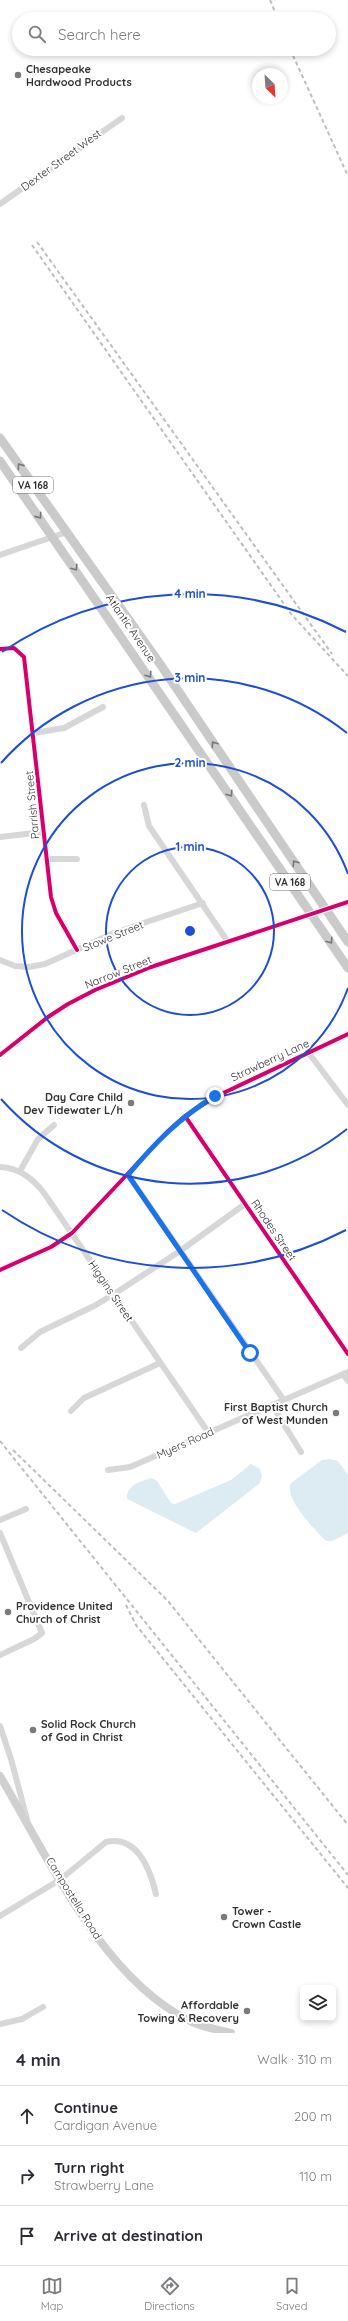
<!DOCTYPE html>
<html lang="en">
<head>
<meta charset="utf-8">
<style>
  body { margin:0; font-family:Quicksand,sans-serif; background:#f2f2f3; color:#2b2b33 }
  .controls { position:absolute; right:12px; bottom:12px; display:grid; overflow:hidden; border-radius:6px; box-shadow:0 2px 6px #0003 }
  .controls button { width:36px; height:36px; display:grid; place-items:center; padding:0; border:0; border-bottom:1px solid #e1e1e2; background:#fff; color:#2b2b33; font:20px sans-serif }
  .compass { position:absolute; left:252px; top:68px; width:36px; height:36px; border-radius:50%; background:#fff; box-shadow:0 2px 6px #0003; rotate:155deg }
  .stop { position:absolute; width:12px; height:12px; margin:-9px; border:3px solid #1a73e8; border-radius:50%; background:#fff }
  .stop.end { background:#1a73e8; border-color:#fff; box-shadow:0 1px 4px #0008 }
  .list { margin:0; padding:0; list-style:none }
  h2 { display:flex; justify-content:space-between; align-items:center; height:52px; margin:0; padding:0 16px; font-size:17px }
  h2 small { font-size:13px; font-weight:400; color:#7c7c81 }
  .list li { display:grid; grid-template-columns:26px 1fr auto; gap:12px; align-items:center; box-sizing:border-box; height:60px; padding:0 16px; border-top:1px solid #e1e1e2 }
  .list b { display:block; font-size:15px; white-space:nowrap }
  .list p { margin:0; font-size:13px; white-space:nowrap; color:#7c7c81 }
  .list em { font-size:13px; font-style:normal; color:#7c7c81 }
  .icon { flex:none; width:22px; height:22px; fill:none; stroke:currentColor; stroke-width:2; stroke-linecap:round; stroke-linejoin:round }
  .map { position:relative; flex:none; width:348px; height:2033px; overflow:hidden }
  .search { position:absolute; background:#fff; box-shadow:0 2px 6px #0003; left:12px; right:12px; top:12px; height:44px; display:flex; align-items:center; gap:10px; box-sizing:border-box; padding:0 14px; border-radius:22px; color:#7c7c81; font-size:15px }
  .sheet { height:232px; background:#fff }
  nav { display:flex; justify-content:space-around; align-items:center; box-sizing:border-box; height:56px; border-top:1px solid #e1e1e2; background:#fff; font-size:11px; color:#7c7c81 }
  nav a { display:grid; justify-items:center; gap:2px }
  nav .on { color:#7a7a7a }
  .map>svg:first-child { display:block }
</style>
</head>
<body>
<div class="map">
<svg width="348" height="2033" viewBox="0 0 348 2033">
  <rect width="100%" height="100%" fill="#fff"/>
  <!-- water -->
  <path fill="#ddebf3" d="M330 1459 338 1461 348 1475V1533L332 1541H326C316 1531 283 1498 291 1483L322 1460Z
    M251 1464 260 1469 262 1476 260 1483 196 1533 127 1499C126 1485 141 1481 152 1478L157 1481 171 1503 175 1504 231 1480Z"/>
  <g fill="none" stroke-linecap="round" stroke-linejoin="round">
    <!-- minor -->
    <path stroke="#d7d7d7" stroke-width="6" d="M0 204 122 118
      M0 555 67 532
      M0 649 14 648 24 657 51 897 56 913 77 950
      M34 733 64 728 103 707
      M144 805 149 826 228 942
      M0 837 43 832
      M46 859H77
      M0 960 15 966 29 967 45 964 114 933 203 903
      M308 1052 348 1105
      M0 1055 48 1017 68 1004 95 990 151 967 348 902
      M185 1116 348 1354
      M0 1167C20 1168 33 1179 44 1193L208 1432
      M20 1171 38 1139 54 1125
      M128 1175 283 1399
      M0 1270 51 1247 72 1233 166 1133 185 1116 215 1097 348 1034
      M21 1348 40 1332 94 1306 114 1294 180 1251 245 1204
      M343 1374 348 1381
      M272 1405 301 1452
      M71 1411 84 1398 160 1363
      M108 1470 130 1467 348 1372
      M0 1520 26 1509
      M0 1533 42 1633 34 1639 0 1655
      M0 1726 11 1759 27 1819
      M0 1916 61 1879 106 1842C137 1835 150 1869 156 1894
      M0 2024 22 2019 43 2007"/>
    <!-- secondary -->
    <path stroke="#d0d0d0" stroke-width="8" d="M0 1776C48 1857 102 1978 190 2021 203 2027 217 2030 231 2033"/>
    <!-- primary -->
    <path stroke="#cacaca" stroke-width="9" d="M0 438 158 661 348 942
      M0 461 348 968"/>
    <!-- rail -->
    <path stroke="#bebebe" stroke-width="2" stroke-dasharray="4 3" stroke-linecap="butt" d="M270 0 278 19
      M290 49 348 176
      M37 242 332 654
      M32 245 291 614 348 676
      M0 1441 348 1875
      M13 1450 168 1601 348 1825
      M126 1605 136 1625 348 1888"/>
    <!-- cycleway casing -->
    <g stroke="#fff" stroke-width="6">
      <path id="cycleway" d="M0 649 14 648 24 657 51 897 56 913 77 950
        M0 1055 48 1017 68 1004 95 990 151 967 348 902
        M185 1116 348 1354
        M0 1270 51 1247 72 1233 166 1133 185 1116 215 1097 348 1034"/>
    </g>
    <!-- cycleway -->
    <use href="#cycleway" stroke="#d6006c" stroke-width="4"/>
  </g>
  <!-- one-way arrows -->
  <defs><path id="oneway-chevron" d="M-2-3.5L2.5 0L-2 3.5" fill="none" stroke-width="1.6" stroke-linecap="round" stroke-linejoin="round"/></defs>
  <g stroke="#777">
    <use href="#oneway-chevron" transform="translate(20 466) rotate(-125)"/>
    <use href="#oneway-chevron" transform="translate(39 516) rotate(55)"/>
    <use href="#oneway-chevron" transform="translate(75 568) rotate(56)"/>
    <use href="#oneway-chevron" transform="translate(149 675) rotate(56)"/>
    <use href="#oneway-chevron" transform="translate(214 744) rotate(-124)"/>
    <use href="#oneway-chevron" transform="translate(230 794) rotate(56)"/>
    <use href="#oneway-chevron" transform="translate(295 863) rotate(-124)"/>
    <use href="#oneway-chevron" transform="translate(330 941) rotate(56)"/>
  </g>
  <g fill="none" stroke-linecap="round" stroke-linejoin="round">
    <!-- route -->
    <path stroke="#1a73e8" stroke-width="5" d="M215 1096C180 1117 154 1144 128 1175L250 1353"/>
  </g>
  <!-- distance rings -->
  <g fill="none" stroke="#1d4ed8" stroke-width="2">
    <circle cx="190" cy="931" r="84"/>
    <path d="M348 988A168 168 0 1 1 348 874"/>
    <path d="M347 1129A253 253 0 0 1 1 1099M1 763A253 253 0 0 1 347 733"/>
    <path d="M346 1230A337 337 0 0 1 2 1210M2 652A337 337 0 0 1 346 632"/>
  </g>
  <!-- markers -->
  <g fill="#7a7a7a" stroke="#fff" stroke-width="1.5">
    <circle cx="18" cy="75" r="4"/>
    <circle cx="131" cy="1103" r="4"/>
    <circle cx="336" cy="1413" r="4"/>
    <circle cx="8" cy="1612" r="4"/>
    <circle cx="33" cy="1730" r="4"/>
    <circle cx="224" cy="1917" r="4"/>
    <circle cx="247" cy="2011" r="4"/>
  </g>
  <g text-anchor="middle" dominant-baseline="central" stroke-width="4" stroke-linejoin="round" paint-order="stroke">
    <!-- shield labels -->
    <g fill="#fff" stroke="#707070" stroke-width="1">
      <rect x="13" y="477" width="40" height="16" rx="3"/>
      <rect x="270" y="874" width="40" height="16" rx="3"/>
    </g>
    <g font-size="10" font-weight="bold" fill="#333">
      <text x="33" y="485">VA 168</text>
      <text x="290" y="882">VA 168</text>
    </g>
    <!-- poi labels -->
    <g font-size="11" font-weight="bold" fill="#333" stroke="#fff" text-anchor="start">
      <text x="26" y="69">Chesapeake<tspan x="26" dy="13">Hardwood Products</tspan></text>
      <text x="123" y="1097" text-anchor="end">Day Care Child<tspan x="123" dy="13">Dev Tidewater L/h</tspan></text>
      <text x="328" y="1407" text-anchor="end">First Baptist Church<tspan x="328" dy="13">of West Munden</tspan></text>
      <text x="16" y="1606">Providence United<tspan x="16" dy="13">Church of Christ</tspan></text>
      <text x="41" y="1724">Solid Rock Church<tspan x="41" dy="13">of God in Christ</tspan></text>
      <text x="232" y="1911">Tower -<tspan x="232" dy="13">Crown Castle</tspan></text>
      <text x="239" y="2005" text-anchor="end">Affordable<tspan x="239" dy="13">Towing &amp; Recovery</tspan></text>
    </g>
    <!-- street labels -->
    <g font-size="11" fill="#333" stroke="#fff">
      <text transform="translate(61 160) rotate(-36)">Dexter Street West</text>
      <text transform="translate(131 628) rotate(56)">Atlantic Avenue</text>
      <text transform="translate(32 805) rotate(-95)">Parrish Street</text>
      <text transform="translate(113 936) rotate(-22)">Stowe Street</text>
      <text transform="translate(118 972) rotate(-22)">Narrow Street</text>
      <text transform="translate(270 1060) rotate(-25)">Strawberry Lane</text>
      <text transform="translate(274 1230) rotate(56)">Rhodes Street</text>
      <text transform="translate(111 1291) rotate(56)">Higgins Street</text>
      <text transform="translate(185 1443) rotate(-24)">Myers Road</text>
      <text transform="translate(74 1898) rotate(58)">Campostella Road</text>
    </g>
  </g>
  <circle cx="190" cy="931" r="6" fill="#1d4ed8" stroke="#fff" stroke-width="2"/>
  <g font-size="12" text-anchor="middle" font-weight="bold" fill="#1d4ed8" stroke="#fff" stroke-width="4" stroke-linejoin="round" paint-order="stroke">
    <text x="190" y="598">4 min</text>
    <text x="190" y="682">3 min</text>
    <text x="190" y="767">2 min</text>
    <text x="190" y="851">1 min</text>
  </g>
</svg>
<div class="controls">
<button><svg class="icon" aria-label="layers" viewBox="0 0 24 24"><path d="M12 4l9 5-9 5-9-5zM3 14l9 5 9-5"/></svg></button>
</div>
<svg class="compass" viewBox="-18 -18 36 36"><path d="M0-13l5 13h-10z" fill="#e53935"/><path d="M0 13l5-13h-10z" fill="#7c7c81"/></svg>
<div class="stop" style="left:250px;top:1353px"></div>
<div class="stop end" style="left:215px;top:1096px"></div>
<div class="search"><svg class="icon" aria-label="search" viewBox="0 0 24 24"><circle cx="10" cy="10" r="6"/><path d="M15 15l6 6"/></svg>Search here</div>
</div>
<section class="sheet">
<h2>4 min<small>Walk · 310 m</small></h2>
<ul class="list">
<li><svg class="icon" aria-label="ahead" viewBox="0 0 24 24"><path d="M12 20V5M6 11l6-6 6 6"/></svg><div><b>Continue</b><p>Cardigan Avenue</p></div><em>200 m</em></li>
<li><svg class="icon" aria-label="right" viewBox="0 0 24 24"><path d="M7 20v-9h11M14 6l5 5-5 5"/></svg><div><b>Turn right</b><p>Strawberry Lane</p></div><em>110 m</em></li>
<li><svg class="icon" aria-label="arrive" viewBox="0 0 24 24"><path d="M6 21V4h12l-3 4 3 4H6"/></svg><div><b>Arrive at destination</b></div></li>
</ul>
</section>
<nav>
<a class="on"><svg class="icon" aria-label="map" viewBox="0 0 24 24"><path d="M3 6l6-2 6 2 6-2v14l-6 2-6-2-6 2zM9 4v14M15 6v14"/></svg>Map</a>
<a><svg class="icon" aria-label="directions" viewBox="0 0 24 24"><path d="M12 3l9 9-9 9-9-9zM9 14v-3h6M13 9l2 2-2 2"/></svg>Directions</a>
<a><svg class="icon" aria-label="saved" viewBox="0 0 24 24"><path d="M7 4h10v16l-5-4-5 4z"/></svg>Saved</a>
</nav>
</body>
</html>
